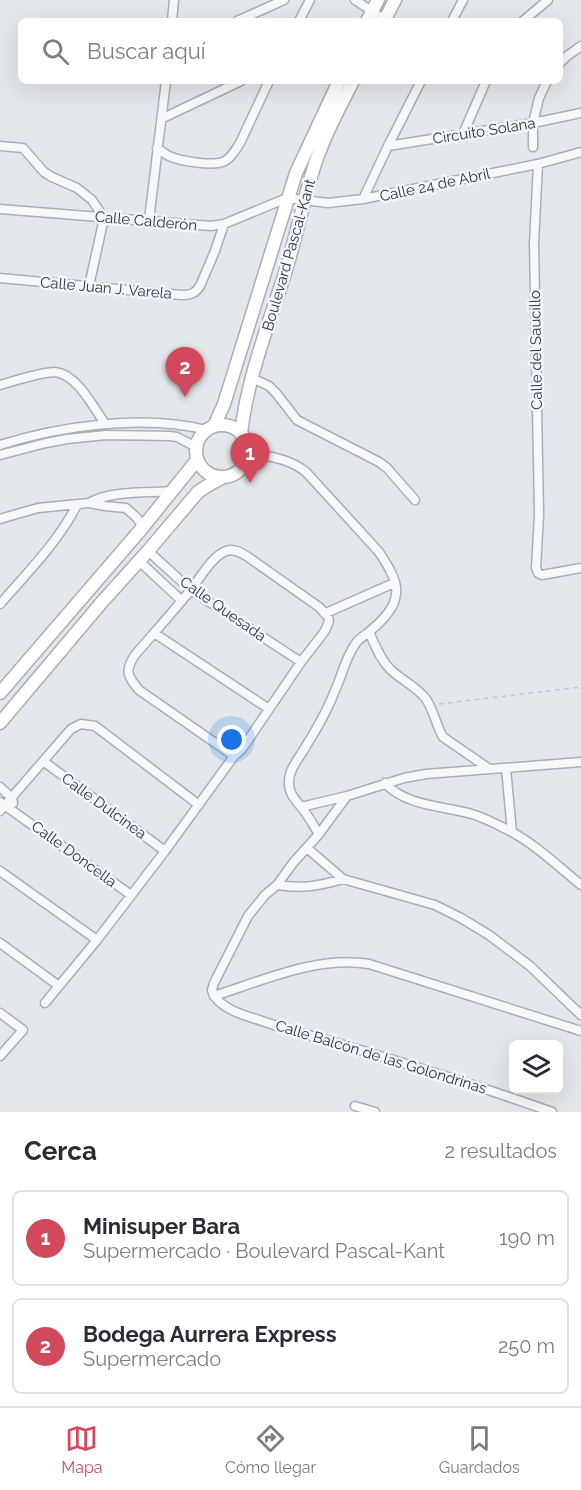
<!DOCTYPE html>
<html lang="es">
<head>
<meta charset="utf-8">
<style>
  body { margin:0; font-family:Raleway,sans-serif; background:#f2f2f3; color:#2b2b33 }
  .controls { position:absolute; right:18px; bottom:18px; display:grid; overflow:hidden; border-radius:9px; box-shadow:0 6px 24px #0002 }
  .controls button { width:54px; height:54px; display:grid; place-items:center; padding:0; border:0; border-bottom:2px solid #e1e1e2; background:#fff; color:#2b2b33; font:30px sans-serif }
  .you { position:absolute; left:232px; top:740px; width:21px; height:21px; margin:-15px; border:4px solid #fff; border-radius:50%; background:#1a73e8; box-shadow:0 0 0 9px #1a73e833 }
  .badge { display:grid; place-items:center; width:39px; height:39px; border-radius:50%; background:#d1495b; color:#fff; font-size:20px; font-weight:700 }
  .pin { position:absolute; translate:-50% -50px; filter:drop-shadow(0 2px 3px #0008) }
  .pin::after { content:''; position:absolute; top:32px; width:21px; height:18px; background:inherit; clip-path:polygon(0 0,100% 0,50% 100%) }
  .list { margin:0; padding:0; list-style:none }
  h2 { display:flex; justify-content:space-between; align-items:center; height:78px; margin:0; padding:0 24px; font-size:26px }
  h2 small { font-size:20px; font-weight:400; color:#7c7c81 }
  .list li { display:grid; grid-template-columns:39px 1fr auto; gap:18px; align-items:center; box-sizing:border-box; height:96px; margin:0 12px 12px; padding:0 12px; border:2px solid #e1e1e2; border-radius:9px }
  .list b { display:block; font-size:22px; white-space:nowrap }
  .list p { margin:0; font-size:20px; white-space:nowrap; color:#7c7c81 }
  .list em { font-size:20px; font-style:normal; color:#7c7c81 }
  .icon { flex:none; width:33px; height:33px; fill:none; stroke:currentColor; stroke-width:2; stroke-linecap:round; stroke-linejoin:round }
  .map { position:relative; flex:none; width:581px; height:1112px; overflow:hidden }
  .search { position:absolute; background:#fff; box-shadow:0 6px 24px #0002; left:18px; right:18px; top:18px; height:66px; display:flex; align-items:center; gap:15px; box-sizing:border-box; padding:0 21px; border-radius:9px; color:#7c7c81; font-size:22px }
  .sheet { height:294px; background:#fff }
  nav { display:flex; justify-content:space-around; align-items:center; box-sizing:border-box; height:84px; border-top:2px solid #e1e1e2; background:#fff; font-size:16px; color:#7c7c81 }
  nav a { display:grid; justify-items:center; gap:3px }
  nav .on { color:#d1495b }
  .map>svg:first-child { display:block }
</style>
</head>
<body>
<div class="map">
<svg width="581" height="1112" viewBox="0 0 581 1112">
  <rect width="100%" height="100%" fill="#e4e7ec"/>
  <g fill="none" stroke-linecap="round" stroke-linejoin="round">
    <!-- street casing -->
    <g stroke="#a9aeb7" stroke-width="11">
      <path id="street" d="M355 0 384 19
        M172 21 174 0
        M237 21 284 0
        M299 21 310 0
        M452 21 463 0
        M523 21 548 0
        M560 63 567 56 581 46
        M163 118 241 81
        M463 134 486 81
        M0 146 23 148 44 172 52 177 77 188 92 200 104 218 89 286
        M388 146 533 123 581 113
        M533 147V123L539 98 547 81
        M157 148C161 151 165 154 169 156 180 161 214 167 225 161 232 157 236 149 240 143L269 81
        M538 164 534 243 539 515 536 568 538 573 542 575 581 568
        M363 199 388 146 421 81
        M0 209 211 226 224 224 287 198 328 203 363 199 538 164 581 152
        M149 220 166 81
        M0 278 181 295C190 295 195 294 200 286L215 251 224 224
        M252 378 269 386 276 393 297 420 379 462 387 468 415 500
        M0 385C14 381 41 372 55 372 77 374 94 408 105 424
        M0 445C60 426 144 414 206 430
        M248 452C270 457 288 458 306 472L379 552C386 563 398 580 396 594 395 608 381 622 370 631 365 635 360 638 356 643 345 658 342 676 334 693 327 711 316 730 306 746 300 757 288 770 289 783 289 794 295 799 301 807 308 815 313 825 319 834
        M0 455 46 443 67 439 106 435 170 436 177 437 196 447
        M89 503C111 490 148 493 173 491
        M0 519 38 508 89 503 105 506 126 508 137 518 143 527
        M148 551 191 590 301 662
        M139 561 182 601
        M0 604C27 573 58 542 77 505
        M326 613 394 583
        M369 632C375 645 380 659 390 669 401 680 416 686 426 699 434 711 436 725 443 737L488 768
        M154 633 269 709
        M43 761 165 851
        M506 768 512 832
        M385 783C405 806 444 806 472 814 485 818 498 825 510 831 535 844 559 867 581 885
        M0 787 12 798 13 803
        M0 802 131 895
        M301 807 347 796 404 778 426 774 581 762
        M0 811 71 729 81 724 95 726 199 805
        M307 848 343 879 435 905 461 918 489 935 530 966 581 1015
        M0 871 97 940
        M277 885C302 889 319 886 343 879
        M0 943 59 986
        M214 996C261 981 319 955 369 964L581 1031
        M214 996C226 1011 244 1015 262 1021 291 1031 321 1038 350 1047 418 1067 485 1088 552 1112
        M214 996 212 990 214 983 248 916 265 895 277 885 293 863 319 834 347 796
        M45 1003 97 940 165 851 234 756 242 749 301 662 325 631 329 621 328 617 319 607 248 557C242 553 234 548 226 551 212 556 199 580 189 592 172 613 153 634 135 655 124 671 128 677 139 690L234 756
        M0 1013 23 1030 0 1056
        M355 1106 375 1112"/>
    </g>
    <!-- secondary casing -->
    <g stroke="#a9aeb7" stroke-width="15">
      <path id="secondary" d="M367 21 378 0
        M384 21 395 0
        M196 451a26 26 0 1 1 52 0a26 26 0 1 1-52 0Z
        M214 426 224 404 296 173 339 81
        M241 434C247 378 269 324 286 270 295 240 302 208 311 177 320 144 337 112 353 81
        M0 693 143 527 197 460
        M0 723 102 602 148 551 198 492 207 486 223 477"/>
    </g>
    <!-- path -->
    <path stroke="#c2c5cb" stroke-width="1.5" stroke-dasharray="4.5 4.5" stroke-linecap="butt" d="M439 704 581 687"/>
    <!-- street -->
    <use href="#street" stroke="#f7f8fa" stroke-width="8"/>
    <!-- secondary -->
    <use href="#secondary" stroke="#fff" stroke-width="12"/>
  </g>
  <g text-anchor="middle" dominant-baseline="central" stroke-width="5" stroke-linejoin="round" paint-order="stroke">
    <!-- street labels -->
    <g font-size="15" fill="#2b3445" stroke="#f4f6f9">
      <text transform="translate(484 131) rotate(-9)">Circuito Solana</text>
      <text transform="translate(435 185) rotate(-12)">Calle 24 de Abril</text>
      <text transform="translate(146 221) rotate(5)">Calle Calderón</text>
      <text transform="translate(289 255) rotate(-74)">Boulevard Pascal-Kant</text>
      <text transform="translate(106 288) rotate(5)">Calle Juan J. Varela</text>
      <text transform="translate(536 350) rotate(-91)">Calle del Saucillo</text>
      <text transform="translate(223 609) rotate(35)">Calle Quesada</text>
      <text transform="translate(104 806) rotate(36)">Calle Dulcinea</text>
      <text transform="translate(74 854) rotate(36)">Calle Doncella</text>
      <text transform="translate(381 1057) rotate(17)">Calle Balcón de las Golondrinas</text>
    </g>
  </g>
</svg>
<div class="controls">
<button><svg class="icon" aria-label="layers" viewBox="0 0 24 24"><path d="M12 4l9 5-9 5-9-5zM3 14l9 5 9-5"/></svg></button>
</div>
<div class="you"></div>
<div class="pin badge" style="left:250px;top:483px">1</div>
<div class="pin badge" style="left:185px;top:397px">2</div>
<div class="search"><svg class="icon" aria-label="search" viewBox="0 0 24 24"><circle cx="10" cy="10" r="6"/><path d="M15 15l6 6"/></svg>Buscar aquí</div>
</div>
<section class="sheet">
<h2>Cerca<small>2 resultados</small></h2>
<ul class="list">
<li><span class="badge">1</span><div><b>Minisuper Bara</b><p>Supermercado · Boulevard Pascal-Kant</p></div><em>190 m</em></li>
<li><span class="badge">2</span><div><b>Bodega Aurrera Express</b><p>Supermercado</p></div><em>250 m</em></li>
</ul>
</section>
<nav>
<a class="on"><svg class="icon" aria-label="map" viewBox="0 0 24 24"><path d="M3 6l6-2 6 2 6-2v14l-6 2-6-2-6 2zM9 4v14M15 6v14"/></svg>Mapa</a>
<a><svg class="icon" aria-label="directions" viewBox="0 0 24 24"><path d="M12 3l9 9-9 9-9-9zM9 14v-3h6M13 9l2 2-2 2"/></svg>Cómo llegar</a>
<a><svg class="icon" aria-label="saved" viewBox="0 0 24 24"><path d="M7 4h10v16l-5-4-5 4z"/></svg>Guardados</a>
</nav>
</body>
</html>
